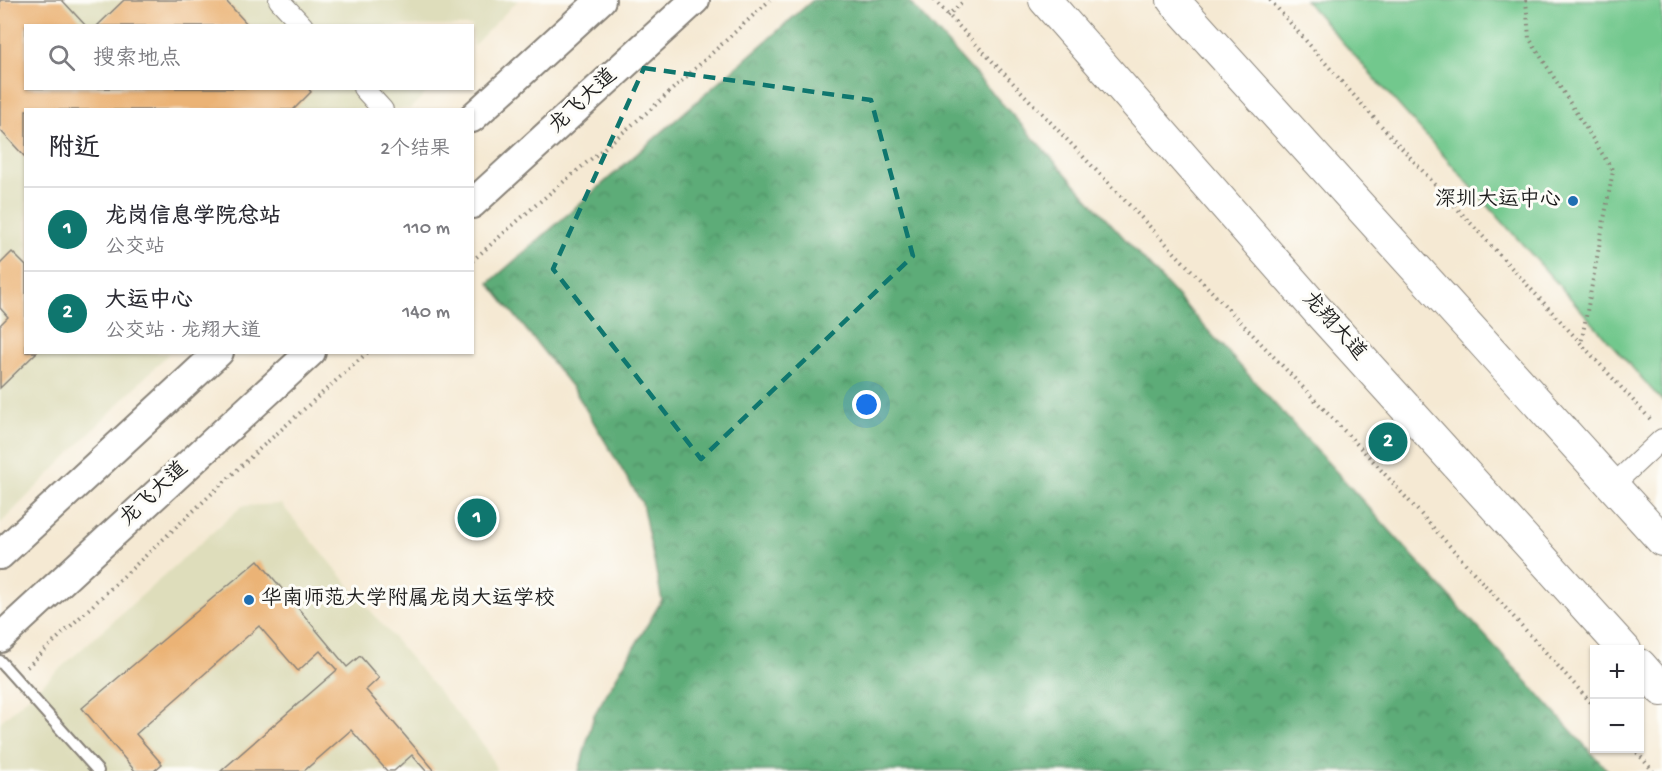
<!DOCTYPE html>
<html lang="zh">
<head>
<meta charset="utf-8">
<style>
  body { margin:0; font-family:"Gochi Hand","LXGW WenKai TC",sans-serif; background:#f2f2f3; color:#2b2b33 }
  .controls { position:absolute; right:18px; bottom:18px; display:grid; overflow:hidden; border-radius:0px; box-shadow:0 2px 4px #0004 }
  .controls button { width:54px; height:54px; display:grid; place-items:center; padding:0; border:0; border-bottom:2px solid #e1e1e2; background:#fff; color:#2b2b33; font:30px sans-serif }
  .you { position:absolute; left:867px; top:405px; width:21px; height:21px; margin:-15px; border:4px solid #fff; border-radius:50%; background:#1a73e8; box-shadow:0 0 0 9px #1a73e833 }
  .badge { display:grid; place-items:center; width:39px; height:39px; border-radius:50%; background:#0f766e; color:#fff; font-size:20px; font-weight:700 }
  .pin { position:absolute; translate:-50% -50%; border:3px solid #fff; box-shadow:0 2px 6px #0006 }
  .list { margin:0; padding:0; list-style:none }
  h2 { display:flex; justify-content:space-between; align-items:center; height:78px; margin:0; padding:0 24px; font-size:26px }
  h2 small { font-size:20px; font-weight:400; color:#7c7c81 }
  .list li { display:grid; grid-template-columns:39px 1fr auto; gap:18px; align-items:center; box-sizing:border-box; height:84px; padding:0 24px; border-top:2px solid #e1e1e2 }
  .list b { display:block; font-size:22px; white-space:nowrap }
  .list p { margin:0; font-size:20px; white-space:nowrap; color:#7c7c81 }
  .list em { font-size:20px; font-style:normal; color:#7c7c81 }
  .icon { flex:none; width:33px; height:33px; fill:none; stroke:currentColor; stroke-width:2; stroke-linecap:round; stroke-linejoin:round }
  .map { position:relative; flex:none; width:1662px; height:771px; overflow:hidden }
  .search { position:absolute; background:#fff; box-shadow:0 2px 4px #0004; left:24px; top:24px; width:450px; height:66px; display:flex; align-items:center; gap:15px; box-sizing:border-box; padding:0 21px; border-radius:0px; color:#7c7c81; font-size:22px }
  .panel { position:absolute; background:#fff; box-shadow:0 2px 4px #0004; left:24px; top:108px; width:450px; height:246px; border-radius:0px }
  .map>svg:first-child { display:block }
</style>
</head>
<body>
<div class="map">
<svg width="1662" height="771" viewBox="0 0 1662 771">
  <defs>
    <pattern id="forest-crowns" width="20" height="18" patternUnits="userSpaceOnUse" patternTransform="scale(1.5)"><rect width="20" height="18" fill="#5dac78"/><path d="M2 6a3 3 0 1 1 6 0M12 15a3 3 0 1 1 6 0" fill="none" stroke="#4c8b62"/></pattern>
  </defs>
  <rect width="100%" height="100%" fill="#fdfcf7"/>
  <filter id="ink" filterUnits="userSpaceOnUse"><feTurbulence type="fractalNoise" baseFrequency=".0167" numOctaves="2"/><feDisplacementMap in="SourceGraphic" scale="12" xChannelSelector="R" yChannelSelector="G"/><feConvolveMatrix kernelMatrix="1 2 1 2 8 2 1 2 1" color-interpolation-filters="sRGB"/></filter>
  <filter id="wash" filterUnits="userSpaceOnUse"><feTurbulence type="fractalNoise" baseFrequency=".008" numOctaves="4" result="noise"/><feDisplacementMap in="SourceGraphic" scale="24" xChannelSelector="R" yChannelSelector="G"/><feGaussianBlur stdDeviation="1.35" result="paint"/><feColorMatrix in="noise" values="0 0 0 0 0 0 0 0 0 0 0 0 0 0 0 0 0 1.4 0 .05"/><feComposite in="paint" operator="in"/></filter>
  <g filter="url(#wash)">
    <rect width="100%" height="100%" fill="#f5e9d3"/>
    <!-- built -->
    <path fill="#deddbb" d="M0 0H518L473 46 472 26H26V88L430 89 410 109 26 110V352L169 353 0 524Z
      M281 504 486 748 497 771H0V722L242 506Z"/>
    <!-- forest -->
    <path fill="url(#forest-crowns)" stroke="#3c644a" stroke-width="1.5" d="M813 0H908L1608 771H579L594 715 662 600 642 503 575 391 489 283Z"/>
    <!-- pitch -->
    <path fill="#72c88d" stroke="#477254" stroke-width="1.5" d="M1305 0H1662V401Z"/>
    <g id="blocks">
      <!-- building -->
      <path fill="#ebb376" d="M0 0H62L86 26H26V88H308L311 92 293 110H26V158L0 130Z
        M124 0H225L249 26H97Z
        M12 252 26 266V352H37L0 388V325L8 317 0 308V264Z
        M258 560 347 667 360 656 379 678 366 690 435 771H426L412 755 394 771H387L351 730 304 771H221L337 670 320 651 298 671 259 626 136 734 162 764 154 771H135L82 708Z"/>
    </g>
  </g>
  <g filter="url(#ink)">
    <use href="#blocks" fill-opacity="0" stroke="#888278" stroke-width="1.5"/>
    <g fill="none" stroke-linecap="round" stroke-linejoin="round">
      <!-- lane casing -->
      <g stroke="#888278" stroke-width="14">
        <path id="lane" d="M0 661 98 771"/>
      </g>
      <!-- street casing -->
      <g stroke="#888278" stroke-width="22">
        <path id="street" d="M279 0 303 26
          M363 88 383 110
          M1612 486 1662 439"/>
      </g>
      <!-- secondary casing -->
      <g stroke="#888278" stroke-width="32">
        <path id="secondary" d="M472 118 601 0
          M472 204 695 0
          M0 555 219 352
          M0 638 311 352"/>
      </g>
      <!-- primary casing -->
      <g stroke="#888278" stroke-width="34">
        <path id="primary" d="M1045 0 1318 311 1625 650
          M1173 0 1662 540
          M1640 665 1662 690"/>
      </g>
      <!-- path -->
      <path stroke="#888278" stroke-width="4" stroke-dasharray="1.5 4.5" stroke-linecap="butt" d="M934 0 1373 461 1594 706
        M1270 0 1365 108 1652 421
        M1526 0 1529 38 1613 171 1581 344
        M947 16 965 0
        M472 261 537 204 651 109 770 0
        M27 667 255 453 368 352
        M1633 748 1653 771"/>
      <!-- lane -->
      <use href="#lane" stroke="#fff" stroke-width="10"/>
      <!-- street -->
      <use href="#street" stroke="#fff" stroke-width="20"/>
      <!-- secondary -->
      <use href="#secondary" stroke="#fff" stroke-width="28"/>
      <!-- primary -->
      <use href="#primary" stroke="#fff" stroke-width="32"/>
    </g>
  </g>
  <!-- marked area -->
  <path fill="none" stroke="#0f766e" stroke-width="4.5" stroke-dasharray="12 8" stroke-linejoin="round" d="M644 68 871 100 913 256 701 459 553 269Z"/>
  <!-- markers -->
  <g fill="#1f6fb2" stroke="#fdfcf7" stroke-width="2">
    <circle cx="1573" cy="201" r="6"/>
    <circle cx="249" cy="600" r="6"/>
  </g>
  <g text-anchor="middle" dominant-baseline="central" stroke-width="6" stroke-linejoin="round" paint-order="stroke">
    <!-- street labels -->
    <g font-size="21" fill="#1c1c1c" stroke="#fdfcf7">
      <text transform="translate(584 102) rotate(-43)">龙飞大道</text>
      <text transform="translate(1333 327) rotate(48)">龙翔大道</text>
      <text transform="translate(155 495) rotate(-43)">龙飞大道</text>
    </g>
    <!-- poi labels -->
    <g font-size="21" fill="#1c1c1c" stroke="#fdfcf7" text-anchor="end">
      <text x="1561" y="201">深圳大运中心</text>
      <text x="261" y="600" text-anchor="start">华南师范大学附属龙岗大运学校</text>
    </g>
  </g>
</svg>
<div class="controls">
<button>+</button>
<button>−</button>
</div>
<div class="you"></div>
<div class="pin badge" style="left:477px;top:518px">1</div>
<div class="pin badge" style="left:1388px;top:442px">2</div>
<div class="search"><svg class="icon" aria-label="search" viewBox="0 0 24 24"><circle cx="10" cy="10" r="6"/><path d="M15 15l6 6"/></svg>搜索地点</div>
<section class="panel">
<h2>附近<small>2个结果</small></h2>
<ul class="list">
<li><span class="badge">1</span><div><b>龙岗信息学院总站</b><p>公交站</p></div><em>110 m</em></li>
<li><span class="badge">2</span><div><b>大运中心</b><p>公交站 · 龙翔大道</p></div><em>140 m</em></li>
</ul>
</section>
</div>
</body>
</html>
